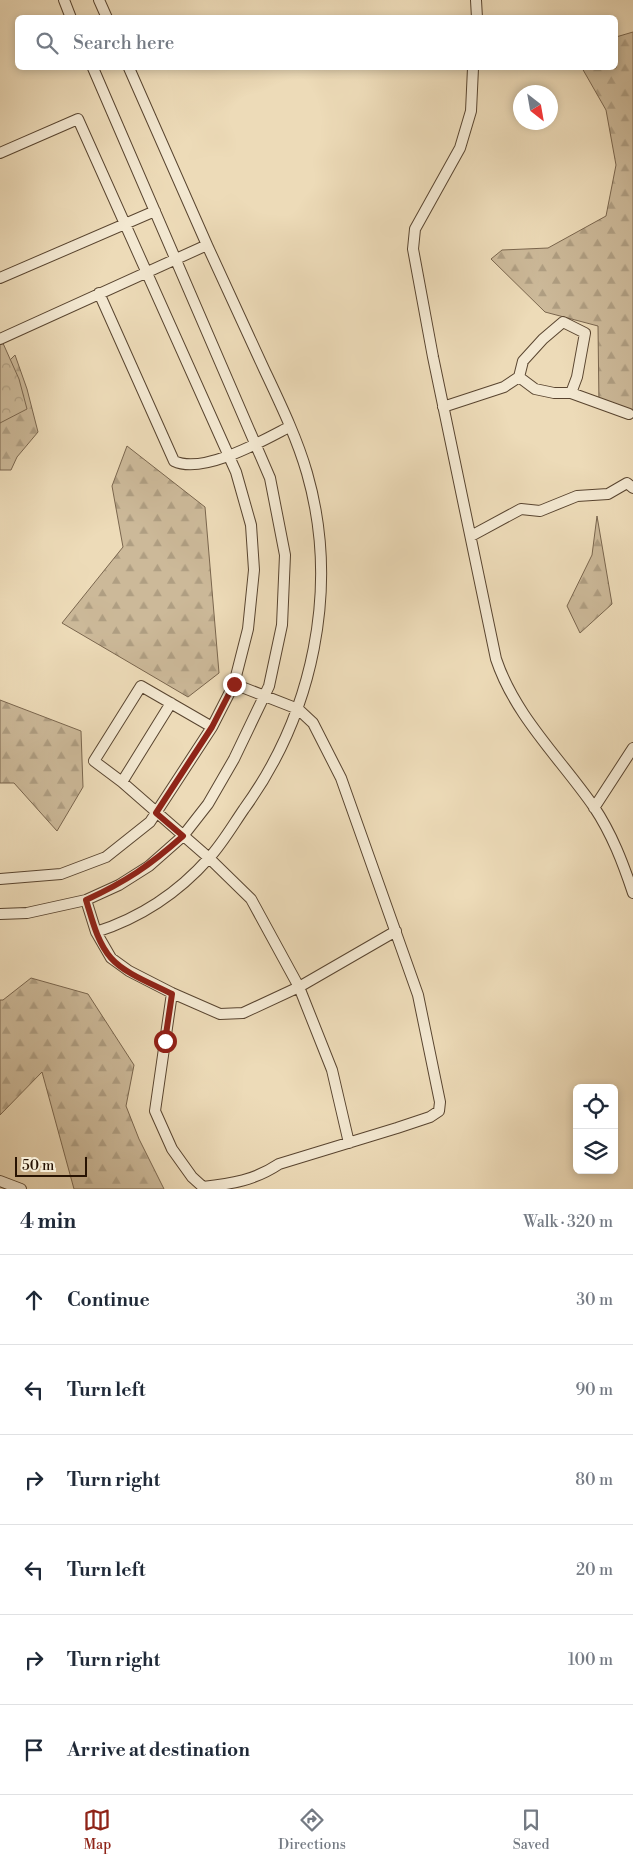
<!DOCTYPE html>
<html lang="en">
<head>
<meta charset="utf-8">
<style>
  body { margin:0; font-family:"Libre Bodoni",serif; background:#f2f2f3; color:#1f2937 }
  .controls { position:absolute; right:15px; bottom:15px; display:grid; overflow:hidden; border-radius:8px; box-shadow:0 2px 8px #0003 }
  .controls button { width:45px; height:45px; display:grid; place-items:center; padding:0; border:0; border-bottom:1px solid #e0e1e3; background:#fff; color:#1f2937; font:25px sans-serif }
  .compass { position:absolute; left:513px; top:85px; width:45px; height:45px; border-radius:50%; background:#fff; box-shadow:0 2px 8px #0003; rotate:149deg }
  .scale { position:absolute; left:15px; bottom:12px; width:72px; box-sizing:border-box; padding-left:5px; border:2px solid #281303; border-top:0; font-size:14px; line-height:18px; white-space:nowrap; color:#281303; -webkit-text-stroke:4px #f3e8d1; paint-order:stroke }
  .stop { position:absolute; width:15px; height:15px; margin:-11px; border:4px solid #8f2418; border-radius:50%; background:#fff }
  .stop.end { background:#8f2418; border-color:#fff; box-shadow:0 1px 5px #0008 }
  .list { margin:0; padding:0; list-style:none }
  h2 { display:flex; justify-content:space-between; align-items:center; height:65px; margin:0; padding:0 20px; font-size:21px }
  h2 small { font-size:16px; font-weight:400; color:#747a83 }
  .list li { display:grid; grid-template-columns:32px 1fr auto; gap:15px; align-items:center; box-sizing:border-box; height:90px; padding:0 20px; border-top:1px solid #e0e1e3 }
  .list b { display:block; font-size:19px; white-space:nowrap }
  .list em { font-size:16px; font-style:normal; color:#747a83 }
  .icon { flex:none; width:28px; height:28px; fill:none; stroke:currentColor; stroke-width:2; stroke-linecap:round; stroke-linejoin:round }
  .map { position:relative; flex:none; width:633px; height:1189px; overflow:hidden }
  .search { position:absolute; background:#fff; box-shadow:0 2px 8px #0003; left:15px; right:15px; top:15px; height:55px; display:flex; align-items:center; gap:12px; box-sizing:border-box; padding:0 18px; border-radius:8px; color:#747a83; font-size:19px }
  .sheet { height:605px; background:#fff }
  nav { display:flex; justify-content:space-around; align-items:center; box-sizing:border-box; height:70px; border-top:1px solid #e0e1e3; background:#fff; font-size:14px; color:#747a83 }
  nav a { display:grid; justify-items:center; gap:2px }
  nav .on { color:#8f2418 }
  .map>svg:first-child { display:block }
</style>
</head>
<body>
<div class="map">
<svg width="633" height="1189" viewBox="0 0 633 1189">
  <defs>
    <pattern id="forest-firs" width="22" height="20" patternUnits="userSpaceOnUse" patternTransform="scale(1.25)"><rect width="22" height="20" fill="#ccb999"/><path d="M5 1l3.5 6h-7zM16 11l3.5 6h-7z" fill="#af9e82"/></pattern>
    <pattern id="park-crowns" width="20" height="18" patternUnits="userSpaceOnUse" patternTransform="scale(1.25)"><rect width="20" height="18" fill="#ccb999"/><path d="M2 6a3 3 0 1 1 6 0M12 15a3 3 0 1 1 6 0" fill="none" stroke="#af9e82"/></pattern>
  </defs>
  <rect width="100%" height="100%" fill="#eddbb8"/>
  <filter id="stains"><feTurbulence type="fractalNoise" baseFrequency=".004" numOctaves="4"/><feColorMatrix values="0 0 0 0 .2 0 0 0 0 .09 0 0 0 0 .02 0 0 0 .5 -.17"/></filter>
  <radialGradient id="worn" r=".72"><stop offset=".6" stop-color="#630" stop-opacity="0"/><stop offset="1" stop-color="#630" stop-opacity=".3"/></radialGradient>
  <!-- forest -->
  <path fill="url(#forest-firs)" stroke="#7a664e" d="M633 32V415L599 406 598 326 545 312 491 259 502 250 548 248 606 216 616 165 606 110 582 68H616V37Z
    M15 355 27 389 38 432 17 457 11 470H0V370Z
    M127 446 205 507 219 673 188 697 62 623 123 547 112 486Z
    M597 516 612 604 580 633 567 606 592 555Z
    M0 700 81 731 83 787 57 831 14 783H0Z
    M31 978 88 994 134 1065 126 1106 139 1139 164 1189H74L42 1072 0 1115V1000H3Z"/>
  <!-- park -->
  <path fill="url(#park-crowns)" stroke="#7a664e" d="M2 341 19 379 27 409 0 423V342Z"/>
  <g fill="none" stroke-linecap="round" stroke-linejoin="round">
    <!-- minor casing -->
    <g stroke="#594530" stroke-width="12">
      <path id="minor" d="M64 0 71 18
        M99 0 107 18
        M476 0 477 18
        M129 68 207 245
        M473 68 471 111 460 148 415 229 413 249 433 357 496 659C515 716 560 758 594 807 612 834 623 863 633 893
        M0 153 78 119 236 472 251 525 254 570 248 629 234 684 212 727 150 822 106 857 61 874 0 879
        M0 278 155 211
        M99 293 174 461C203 475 262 441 289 427
        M0 339 207 245C226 287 245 328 264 369 280 403 297 438 307 473 340 588 313 714 244 809 233 825 222 844 209 858 178 893 140 918 96 932
        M519 377 535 389 554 393H571L629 414
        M443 407 504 387 519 377 523 361 543 339 563 322 585 333 577 377 571 393
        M471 536 521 509 540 511 577 496 608 494 627 483 633 488
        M212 727 141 686 94 761 122 782 209 858 251 899 299 987 332 1070 349 1143
        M122 782 171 703
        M594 808 633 748
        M86 900 96 932 111 958 129 971 172 993 220 1014 243 1013 299 987 396 931
        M0 914 27 913 86 900 119 885 149 866 183 836 208 804 234 759 269 686 282 625 285 555 270 478 93 68
        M172 993 155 1111 172 1149 192 1177 203 1187C232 1184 255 1180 279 1164L397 1128 430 1117 439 1111 440 1102 418 995 341 778 313 723 298 709 234 684
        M0 1181 21 1189"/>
    </g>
    <!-- minor -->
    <use href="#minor" stroke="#f3e8d1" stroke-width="10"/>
  </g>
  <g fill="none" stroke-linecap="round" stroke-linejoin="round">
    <!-- route -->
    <path stroke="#8f2418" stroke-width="6" d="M165 1041 172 994C153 984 125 974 111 958 97 942 92 919 86 900 127 881 149 866 183 836L156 813 212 727 234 684"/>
  </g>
  <rect width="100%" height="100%" filter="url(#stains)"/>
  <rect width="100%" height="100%" fill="url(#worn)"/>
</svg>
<div class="controls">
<button><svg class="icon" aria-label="locate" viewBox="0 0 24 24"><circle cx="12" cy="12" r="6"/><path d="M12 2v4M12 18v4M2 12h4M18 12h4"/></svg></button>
<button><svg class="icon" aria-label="layers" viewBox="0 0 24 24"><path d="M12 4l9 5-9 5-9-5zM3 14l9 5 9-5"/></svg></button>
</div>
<svg class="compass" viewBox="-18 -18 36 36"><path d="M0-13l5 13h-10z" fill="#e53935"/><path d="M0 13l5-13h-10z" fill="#747a83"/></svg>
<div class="scale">50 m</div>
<div class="stop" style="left:165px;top:1041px"></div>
<div class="stop end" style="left:234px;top:684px"></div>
<div class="search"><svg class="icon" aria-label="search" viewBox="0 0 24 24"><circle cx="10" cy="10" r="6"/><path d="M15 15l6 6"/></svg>Search here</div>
</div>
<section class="sheet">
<h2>4 min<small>Walk · 320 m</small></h2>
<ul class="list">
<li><svg class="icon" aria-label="ahead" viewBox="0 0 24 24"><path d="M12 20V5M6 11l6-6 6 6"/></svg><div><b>Continue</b></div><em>30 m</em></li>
<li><svg class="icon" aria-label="left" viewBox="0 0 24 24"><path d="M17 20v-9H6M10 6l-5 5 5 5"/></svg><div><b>Turn left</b></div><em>90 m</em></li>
<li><svg class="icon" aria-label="right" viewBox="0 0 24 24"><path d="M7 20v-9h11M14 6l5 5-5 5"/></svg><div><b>Turn right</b></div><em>80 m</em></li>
<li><svg class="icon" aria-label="left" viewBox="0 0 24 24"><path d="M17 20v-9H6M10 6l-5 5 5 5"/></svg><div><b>Turn left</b></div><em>20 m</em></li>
<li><svg class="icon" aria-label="right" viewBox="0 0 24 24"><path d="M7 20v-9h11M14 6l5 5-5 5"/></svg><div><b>Turn right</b></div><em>100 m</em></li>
<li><svg class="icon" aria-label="arrive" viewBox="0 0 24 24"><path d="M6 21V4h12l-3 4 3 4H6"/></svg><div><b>Arrive at destination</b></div></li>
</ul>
</section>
<nav>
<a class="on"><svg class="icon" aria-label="map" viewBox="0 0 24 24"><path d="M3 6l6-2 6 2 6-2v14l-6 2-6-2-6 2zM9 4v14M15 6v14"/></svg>Map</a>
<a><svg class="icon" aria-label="directions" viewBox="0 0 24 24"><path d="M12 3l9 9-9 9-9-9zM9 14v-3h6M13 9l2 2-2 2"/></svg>Directions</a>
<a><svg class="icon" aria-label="saved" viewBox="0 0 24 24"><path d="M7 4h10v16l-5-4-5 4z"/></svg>Saved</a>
</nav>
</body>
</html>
